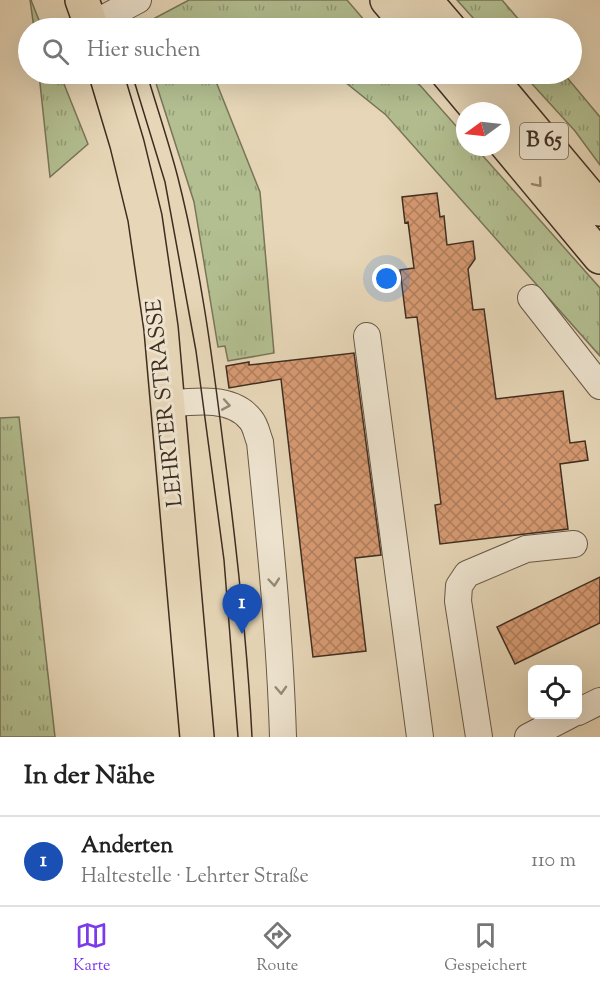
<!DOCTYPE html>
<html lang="de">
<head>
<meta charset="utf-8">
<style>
  body { margin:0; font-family:"Sorts Mill Goudy",serif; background:#f2f2f2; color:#222 }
  .controls { position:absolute; right:18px; bottom:18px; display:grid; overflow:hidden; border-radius:9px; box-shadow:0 6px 24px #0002 }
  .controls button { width:54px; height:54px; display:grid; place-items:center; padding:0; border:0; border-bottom:2px solid #e0e0e0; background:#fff; color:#222; font:30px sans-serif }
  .compass { position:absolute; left:456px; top:102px; width:54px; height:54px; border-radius:50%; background:#fff; box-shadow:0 6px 24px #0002; rotate:255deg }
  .you { position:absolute; left:387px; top:279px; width:21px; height:21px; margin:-15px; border:4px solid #fff; border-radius:50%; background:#1a73e8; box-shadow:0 0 0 9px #1a73e833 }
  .badge { display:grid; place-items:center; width:39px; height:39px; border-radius:50%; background:#7c3aed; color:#fff; font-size:20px; font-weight:700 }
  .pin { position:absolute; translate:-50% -50px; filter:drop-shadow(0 2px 3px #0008) }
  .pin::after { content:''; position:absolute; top:32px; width:21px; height:18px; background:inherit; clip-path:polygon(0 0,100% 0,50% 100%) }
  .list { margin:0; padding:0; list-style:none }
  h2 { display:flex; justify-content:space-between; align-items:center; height:78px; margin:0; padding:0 24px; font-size:26px }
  h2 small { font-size:20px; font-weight:400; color:#767676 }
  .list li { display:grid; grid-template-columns:39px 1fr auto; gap:18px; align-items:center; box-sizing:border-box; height:90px; padding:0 24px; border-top:2px solid #e0e0e0 }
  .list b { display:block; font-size:22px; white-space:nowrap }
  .list p { margin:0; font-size:20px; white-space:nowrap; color:#767676 }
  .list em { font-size:20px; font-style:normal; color:#767676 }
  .icon { flex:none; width:33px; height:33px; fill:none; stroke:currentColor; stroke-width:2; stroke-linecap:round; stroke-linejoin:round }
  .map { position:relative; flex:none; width:600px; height:737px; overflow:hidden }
  .search { position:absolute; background:#fff; box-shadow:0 6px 24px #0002; left:18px; right:18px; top:18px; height:66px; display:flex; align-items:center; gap:15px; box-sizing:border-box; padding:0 21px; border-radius:33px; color:#767676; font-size:22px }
  .sheet { height:168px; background:#fff }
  nav { display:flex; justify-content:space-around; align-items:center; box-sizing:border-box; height:84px; border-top:2px solid #e0e0e0; background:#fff; font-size:16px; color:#767676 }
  nav a { display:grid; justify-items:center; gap:3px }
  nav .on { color:#7c3aed }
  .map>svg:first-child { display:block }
</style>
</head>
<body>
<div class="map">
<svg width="600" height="737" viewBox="0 0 600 737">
  <defs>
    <pattern id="grass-tufts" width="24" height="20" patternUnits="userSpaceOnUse" patternTransform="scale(1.5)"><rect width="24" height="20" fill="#b3bf91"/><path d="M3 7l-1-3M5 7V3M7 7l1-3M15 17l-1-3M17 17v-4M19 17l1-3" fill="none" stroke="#939c76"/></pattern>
    <pattern id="building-cross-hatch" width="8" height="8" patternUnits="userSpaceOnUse" patternTransform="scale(1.5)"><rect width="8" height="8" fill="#d89b73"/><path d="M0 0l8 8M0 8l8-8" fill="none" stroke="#b17f5e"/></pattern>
  </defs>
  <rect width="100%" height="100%" fill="#e7d7b8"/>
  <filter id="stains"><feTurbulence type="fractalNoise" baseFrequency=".00333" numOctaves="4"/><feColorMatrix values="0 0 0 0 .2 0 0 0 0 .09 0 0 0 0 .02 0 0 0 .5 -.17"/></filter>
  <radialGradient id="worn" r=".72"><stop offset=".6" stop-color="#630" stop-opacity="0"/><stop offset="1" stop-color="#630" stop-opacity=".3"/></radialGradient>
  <!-- grass -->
  <path fill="url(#grass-tufts)" stroke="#787659" stroke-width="1.5" d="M30 0H31L42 28H34Z
    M189 0H347L371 28H138V27Z
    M457 0H502L526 28H482Z
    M39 74H60L88 144 50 177Z
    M153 74H213L260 192 274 353 228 361 225 346 218 347 194 202Z
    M335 74H410L465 136V147H475L600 288V356L386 115Z
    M523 74H564L600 117V165L575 131Z
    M19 417 55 737H0V418Z"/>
  <!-- building -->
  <path fill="url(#building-cross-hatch)" stroke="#3e2e21" stroke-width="1.5" d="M437 193 440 217 444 216 447 245 473 241 475 259 468 269 473 310 484 309 496 399 563 391 570 443 585 441 588 460 560 464 568 529 440 544 435 505 441 504 417 317 406 318 400 270 414 268 408 222 405 223 402 197Z
    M354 353 381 555 355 558 366 651 313 657 281 379 229 388 226 366 249 362V365Z
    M600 577V623L515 664 497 627Z"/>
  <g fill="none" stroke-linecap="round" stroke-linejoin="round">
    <!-- minor casing -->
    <g stroke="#685847" stroke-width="28">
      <path id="minor" d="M91 25 138 0
        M531 298 600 386
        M367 336 420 737
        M168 404C195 401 233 396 251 420 256 426 257 435 260 442 270 540 280 638 283 737
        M578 712 600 701
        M479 737 458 601 459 586 467 574 526 549 574 544
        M528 737 572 714"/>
    </g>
    <!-- major casing -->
    <g stroke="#3e2e21" stroke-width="36">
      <path id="major" d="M82 0 92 28
        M106 74 127 144 145 218 161 328 197 737"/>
    </g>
    <!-- highway casing -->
    <g stroke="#3e2e21" stroke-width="36">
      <path id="highway" d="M387 0 411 28
        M425 0 449 28
        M448 74 479 111
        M487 74 600 209
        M501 138 600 257"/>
    </g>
    <!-- minor -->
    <use href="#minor" stroke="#efe5d1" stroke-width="26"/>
    <!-- major -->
    <use href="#major" stroke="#e7d7b8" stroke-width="33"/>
    <!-- highway -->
    <use href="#highway" stroke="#e7d7b8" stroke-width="33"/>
    <!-- tram -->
    <path stroke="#3e2e21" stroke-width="1.5" d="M132 74 165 182 196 351 224 560 238 737
      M147 74C157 108 169 143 178 178 200 265 212 354 223 443 236 542 247 637 252 737"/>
  </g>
  <!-- one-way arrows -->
  <defs><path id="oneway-chevron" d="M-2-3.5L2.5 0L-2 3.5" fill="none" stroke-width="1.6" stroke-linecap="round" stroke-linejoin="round" transform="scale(1.5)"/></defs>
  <use stroke="#92826c" href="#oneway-chevron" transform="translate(538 183) rotate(50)"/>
  <g stroke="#968a79">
    <use href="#oneway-chevron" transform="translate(226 405) rotate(10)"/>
    <use href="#oneway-chevron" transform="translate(274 582) rotate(85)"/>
    <use href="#oneway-chevron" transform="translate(281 690) rotate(87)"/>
  </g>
  <g text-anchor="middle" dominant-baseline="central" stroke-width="6" stroke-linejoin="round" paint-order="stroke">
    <!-- shield labels -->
    <rect fill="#efe5d1" stroke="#736556" stroke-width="1.5" x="520" y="123" width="48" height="36" rx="4.5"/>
    <g font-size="21" font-weight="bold" fill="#3e2e21">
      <text x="544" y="141">B 65</text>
    </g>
    <!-- street labels -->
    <g font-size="22" fill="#3e2e21" stroke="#efe5d1">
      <text transform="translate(166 403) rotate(-96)">LEHRTER STRASSE</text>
    </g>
  </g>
  <rect width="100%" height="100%" filter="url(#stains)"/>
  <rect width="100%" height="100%" fill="url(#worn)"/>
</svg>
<div class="controls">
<button><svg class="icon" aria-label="locate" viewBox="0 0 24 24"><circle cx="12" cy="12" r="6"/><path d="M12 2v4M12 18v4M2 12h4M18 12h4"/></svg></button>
</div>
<svg class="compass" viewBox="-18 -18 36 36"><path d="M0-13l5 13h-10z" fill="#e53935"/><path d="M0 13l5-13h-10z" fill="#767676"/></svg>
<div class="you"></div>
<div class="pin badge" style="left:242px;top:634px;background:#1a4fb4">1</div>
<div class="search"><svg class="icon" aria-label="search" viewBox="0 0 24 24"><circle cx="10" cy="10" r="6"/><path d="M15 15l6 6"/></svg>Hier suchen</div>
</div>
<section class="sheet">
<h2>In der Nähe<small></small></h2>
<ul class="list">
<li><span class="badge" style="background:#1a4fb4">1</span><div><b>Anderten</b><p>Haltestelle · Lehrter Straße</p></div><em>110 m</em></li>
</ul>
</section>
<nav>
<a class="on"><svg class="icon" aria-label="map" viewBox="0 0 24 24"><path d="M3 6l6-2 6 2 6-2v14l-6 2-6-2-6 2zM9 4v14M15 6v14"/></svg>Karte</a>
<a><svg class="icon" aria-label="directions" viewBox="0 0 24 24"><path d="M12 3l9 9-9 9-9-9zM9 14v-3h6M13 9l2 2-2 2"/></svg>Route</a>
<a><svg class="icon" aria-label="saved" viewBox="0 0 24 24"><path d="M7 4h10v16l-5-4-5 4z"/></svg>Gespeichert</a>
</nav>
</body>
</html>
